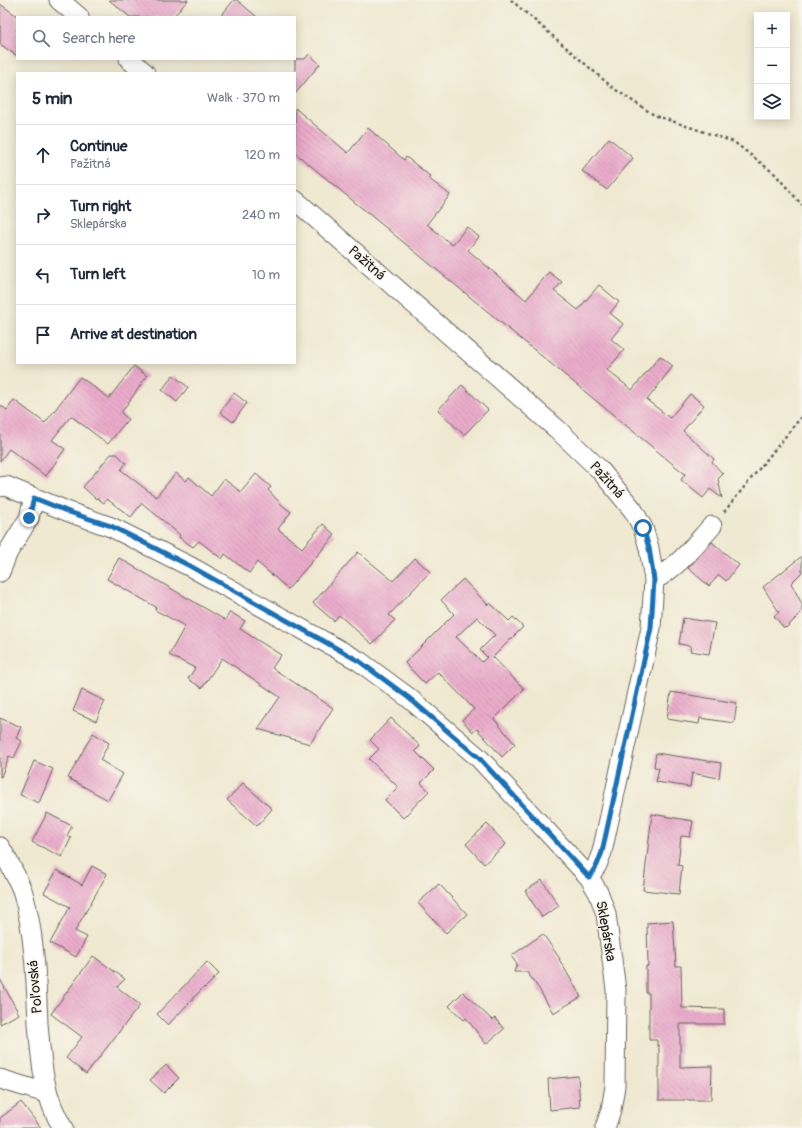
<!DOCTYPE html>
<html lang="en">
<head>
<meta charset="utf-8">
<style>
  body { margin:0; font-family:Pangolin,sans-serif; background:#f2f2f3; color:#1f2937 }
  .controls { position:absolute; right:12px; top:12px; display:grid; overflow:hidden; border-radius:0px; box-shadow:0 2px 10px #0003 }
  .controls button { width:36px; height:36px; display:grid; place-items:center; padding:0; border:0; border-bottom:1px solid #e0e1e3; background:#fff; color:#1f2937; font:20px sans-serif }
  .stop { position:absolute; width:12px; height:12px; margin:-9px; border:3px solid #1f6fb2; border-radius:50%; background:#fff }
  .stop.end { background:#1f6fb2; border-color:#fff; box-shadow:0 1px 4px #0008 }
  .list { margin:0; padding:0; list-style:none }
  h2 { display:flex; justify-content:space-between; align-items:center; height:52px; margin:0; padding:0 16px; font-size:17px }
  h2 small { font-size:13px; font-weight:400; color:#747a83 }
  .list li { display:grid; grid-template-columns:26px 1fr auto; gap:12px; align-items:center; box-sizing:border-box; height:60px; padding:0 16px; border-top:1px solid #e0e1e3 }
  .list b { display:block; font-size:15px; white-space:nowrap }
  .list p { margin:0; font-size:13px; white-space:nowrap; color:#747a83 }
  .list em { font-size:13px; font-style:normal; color:#747a83 }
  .icon { flex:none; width:22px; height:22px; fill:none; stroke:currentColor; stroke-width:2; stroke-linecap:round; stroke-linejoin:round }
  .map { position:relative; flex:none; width:802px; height:1128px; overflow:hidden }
  .search { position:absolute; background:#fff; box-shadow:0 2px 10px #0003; left:16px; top:16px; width:280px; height:44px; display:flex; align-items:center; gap:10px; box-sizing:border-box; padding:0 14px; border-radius:0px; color:#747a83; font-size:15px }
  .panel { position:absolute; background:#fff; box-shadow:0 2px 10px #0003; left:16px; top:72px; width:280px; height:292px; border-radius:0px }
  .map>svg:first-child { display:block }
</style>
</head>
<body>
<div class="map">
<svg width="802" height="1128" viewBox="0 0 802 1128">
  <defs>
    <pattern id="building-back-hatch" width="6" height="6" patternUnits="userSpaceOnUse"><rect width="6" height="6" fill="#eaaccb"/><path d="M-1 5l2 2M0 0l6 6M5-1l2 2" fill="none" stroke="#c893ae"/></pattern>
  </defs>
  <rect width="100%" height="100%" fill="#f7f3e8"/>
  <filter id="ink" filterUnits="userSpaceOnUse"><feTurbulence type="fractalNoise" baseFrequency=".025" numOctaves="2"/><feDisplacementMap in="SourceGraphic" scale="8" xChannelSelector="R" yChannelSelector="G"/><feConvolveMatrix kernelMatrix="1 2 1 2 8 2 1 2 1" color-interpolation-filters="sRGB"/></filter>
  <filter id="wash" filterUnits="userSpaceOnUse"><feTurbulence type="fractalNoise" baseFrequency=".012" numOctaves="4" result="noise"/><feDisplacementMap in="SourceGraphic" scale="16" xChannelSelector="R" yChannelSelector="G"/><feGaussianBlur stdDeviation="0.9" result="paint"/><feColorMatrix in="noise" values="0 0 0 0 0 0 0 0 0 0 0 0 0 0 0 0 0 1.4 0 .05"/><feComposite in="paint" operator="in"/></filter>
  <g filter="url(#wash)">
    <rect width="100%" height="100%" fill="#f0e9d2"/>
    <g id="blocks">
      <!-- building -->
      <path fill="url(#building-back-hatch)" fill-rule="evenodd" d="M109 0H188L173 17H130Z
        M234 0H237L257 17H220Z
        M0 4 17 16V56L0 44Z
        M309 54 320 64 295 94V59H305Z
        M295 108 348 153 368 128 404 160 406 157 430 176 428 178 450 195 427 224 452 245 467 227 479 237 468 250 526 300 549 272 562 282 554 291 578 310 599 285 619 302 610 313 623 324 611 339 624 350 607 370 632 390 660 356 673 366 647 400 670 418 690 394 704 405 683 431 714 459 712 462 723 474 718 479 722 498 710 489 703 498 681 480 685 474 295 153Z
        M609 138 633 158 607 190 582 171Z
        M134 366 147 376 121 413 128 419 108 444 71 416 52 440 65 449 46 476 9 449 0 461V405L7 410 14 400 45 423 80 377 109 398Z
        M173 375 188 387 177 402 162 390Z
        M462 385 488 410 464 435 438 410Z
        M234 393 247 403 233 422 220 412Z
        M111 454H117L126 463 121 470 156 497 176 473 186 481 189 477 211 496 224 479 241 492 256 474 271 487 268 490 282 505 291 512 278 529 302 548 323 524 335 535 288 589 257 562 249 573 225 554 222 559 199 541 193 547 179 537 180 535 142 503 131 517 107 499 104 503 97 498 96 499 83 487Z
        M712 542 739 565 726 581 719 575 709 586 688 568Z
        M358 552 393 581 415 558 430 572 389 615 395 620 372 644 339 615 334 621 313 603Z
        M802 556V572L791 583 802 604V612L786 628 785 627 784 628 774 616 779 612 763 587Z
        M119 558 225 620 230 612 245 621 240 629 281 655 272 668 333 708 310 744 258 729 280 697 222 658 202 688 188 679 195 668 169 655 185 626 155 610 156 607 107 579Z
        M463 579 488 605 490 603 509 621 513 617 523 627 493 657 524 689 494 719 515 744 502 757 477 729 473 732 462 720 474 709 438 672 425 684 405 663 454 614 441 600ZM477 617 495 635 480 650 487 657 482 662 456 637Z
        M683 618 715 623 709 654 690 651 691 646 679 644Z
        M82 690 105 701 96 721 73 711Z
        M671 692 737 703 734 723 700 718 699 724 667 719Z
        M0 718 21 727 16 738 22 741 14 758 9 756 1 777H0Z
        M391 718 420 746 415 751 434 770 421 783 429 791 403 818 385 800 398 787 369 759 379 749 370 740Z
        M93 733 109 743 100 760 123 774 108 800 68 778Z
        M656 753 721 763 719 778 692 773 690 787 656 782 659 768 654 767Z
        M34 761 53 769 39 803 20 795Z
        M243 783 272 809 257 826 227 800Z
        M47 813 72 826 67 836 71 838 62 857 32 842Z
        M652 814 693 821 690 837 681 836 678 865 682 866 679 894 643 890Z
        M487 824 506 844 484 864 466 844Z
        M92 866 107 874 75 931 87 937 76 957 50 943 70 907 44 893 57 870 82 885Z
        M542 880 559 906 542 917 525 891Z
        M439 884 467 914 446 933 418 903Z
        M673 921 676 966H681L682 1008 724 1009V1024H680V1067L712 1066 711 1100H659V1045L657 1046V1040H649V993H646V966H648L647 923Z
        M543 934 560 959H559L581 997 553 1013 539 989 527 972H514L517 964 511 956Z
        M93 956 125 979 117 987 140 1005 86 1074 66 1058 82 1037 51 1014Z
        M207 962 219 974 205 988 204 987 168 1025 157 1014Z
        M0 979 19 1014 0 1024Z
        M463 992 492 1020 495 1018 504 1029 486 1044 466 1018 464 1020 449 1006Z
        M166 1065 179 1078 164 1093 150 1080Z
        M578 1076 580 1107 550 1110 548 1079Z
        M21 1102 41 1128H0V1118Z"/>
    </g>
  </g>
  <g filter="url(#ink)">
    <use href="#blocks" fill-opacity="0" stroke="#66645c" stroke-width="1"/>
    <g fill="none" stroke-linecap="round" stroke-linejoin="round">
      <!-- minor casing -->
      <g stroke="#66645c" stroke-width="21">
        <path id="minor" d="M59 0 79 17
          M129 59 145 73
          M295 200 557 429 600 470 633 510 643 528 649 548 654 580 651 628 602 852 597 865 589 877
          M0 487 6 486 13 489 69 512 111 527 191 567 359 661 409 698 479 758 589 877 599 894 606 914 616 990 615 1086 611 1110 605 1128
          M0 572 8 552 29 518 34 498
          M654 580C680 565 692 548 712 526
          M0 847C6 857 20 883 23 893 35 935 36 980 38 1023 41 1060 43 1096 63 1128
          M0 1079 46 1093"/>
      </g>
      <!-- path -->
      <path stroke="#66645c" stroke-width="2.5" stroke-dasharray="3 3" stroke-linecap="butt" d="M511 0 613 88 654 115 734 142 775 174 802 205
        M724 512 802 416"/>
      <!-- minor -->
      <use href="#minor" stroke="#fff" stroke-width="19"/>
    </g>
  </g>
  <g fill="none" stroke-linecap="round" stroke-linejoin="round" filter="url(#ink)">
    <!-- route -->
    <path stroke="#1f6fb2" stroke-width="5" d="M29 518 34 498 69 512 111 526 190 566 359 661 409 698 479 758 589 877 597 865 602 852 651 628 654 580 649 548 643 528"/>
  </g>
  <g text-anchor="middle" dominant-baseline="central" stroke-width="3" stroke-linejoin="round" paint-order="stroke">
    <!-- street labels -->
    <g font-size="14" fill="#1c1c1c" stroke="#f7f3e8">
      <text transform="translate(367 263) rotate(41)">Pažitná</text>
      <text transform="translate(607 480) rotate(48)">Pažitná</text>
      <text transform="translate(606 931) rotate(80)">Sklepárska</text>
      <text transform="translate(35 987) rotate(-95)">Poľovská</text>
    </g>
  </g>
</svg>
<div class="controls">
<button>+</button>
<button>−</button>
<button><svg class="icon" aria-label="layers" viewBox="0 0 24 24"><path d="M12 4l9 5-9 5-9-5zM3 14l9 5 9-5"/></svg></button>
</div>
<div class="stop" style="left:643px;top:528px"></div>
<div class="stop end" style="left:29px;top:518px"></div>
<div class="search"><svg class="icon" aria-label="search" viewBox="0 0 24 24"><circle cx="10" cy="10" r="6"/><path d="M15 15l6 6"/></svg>Search here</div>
<section class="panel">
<h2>5 min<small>Walk · 370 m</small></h2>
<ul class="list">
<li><svg class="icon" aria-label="ahead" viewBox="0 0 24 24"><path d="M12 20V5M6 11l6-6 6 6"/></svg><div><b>Continue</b><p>Pažitná</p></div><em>120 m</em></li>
<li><svg class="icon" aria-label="right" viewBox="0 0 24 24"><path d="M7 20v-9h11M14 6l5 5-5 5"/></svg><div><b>Turn right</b><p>Sklepárska</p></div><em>240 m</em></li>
<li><svg class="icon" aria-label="left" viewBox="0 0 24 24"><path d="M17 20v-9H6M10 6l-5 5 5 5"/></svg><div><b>Turn left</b></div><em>10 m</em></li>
<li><svg class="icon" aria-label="arrive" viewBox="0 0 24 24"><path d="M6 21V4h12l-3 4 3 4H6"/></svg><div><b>Arrive at destination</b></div></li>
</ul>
</section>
</div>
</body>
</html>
